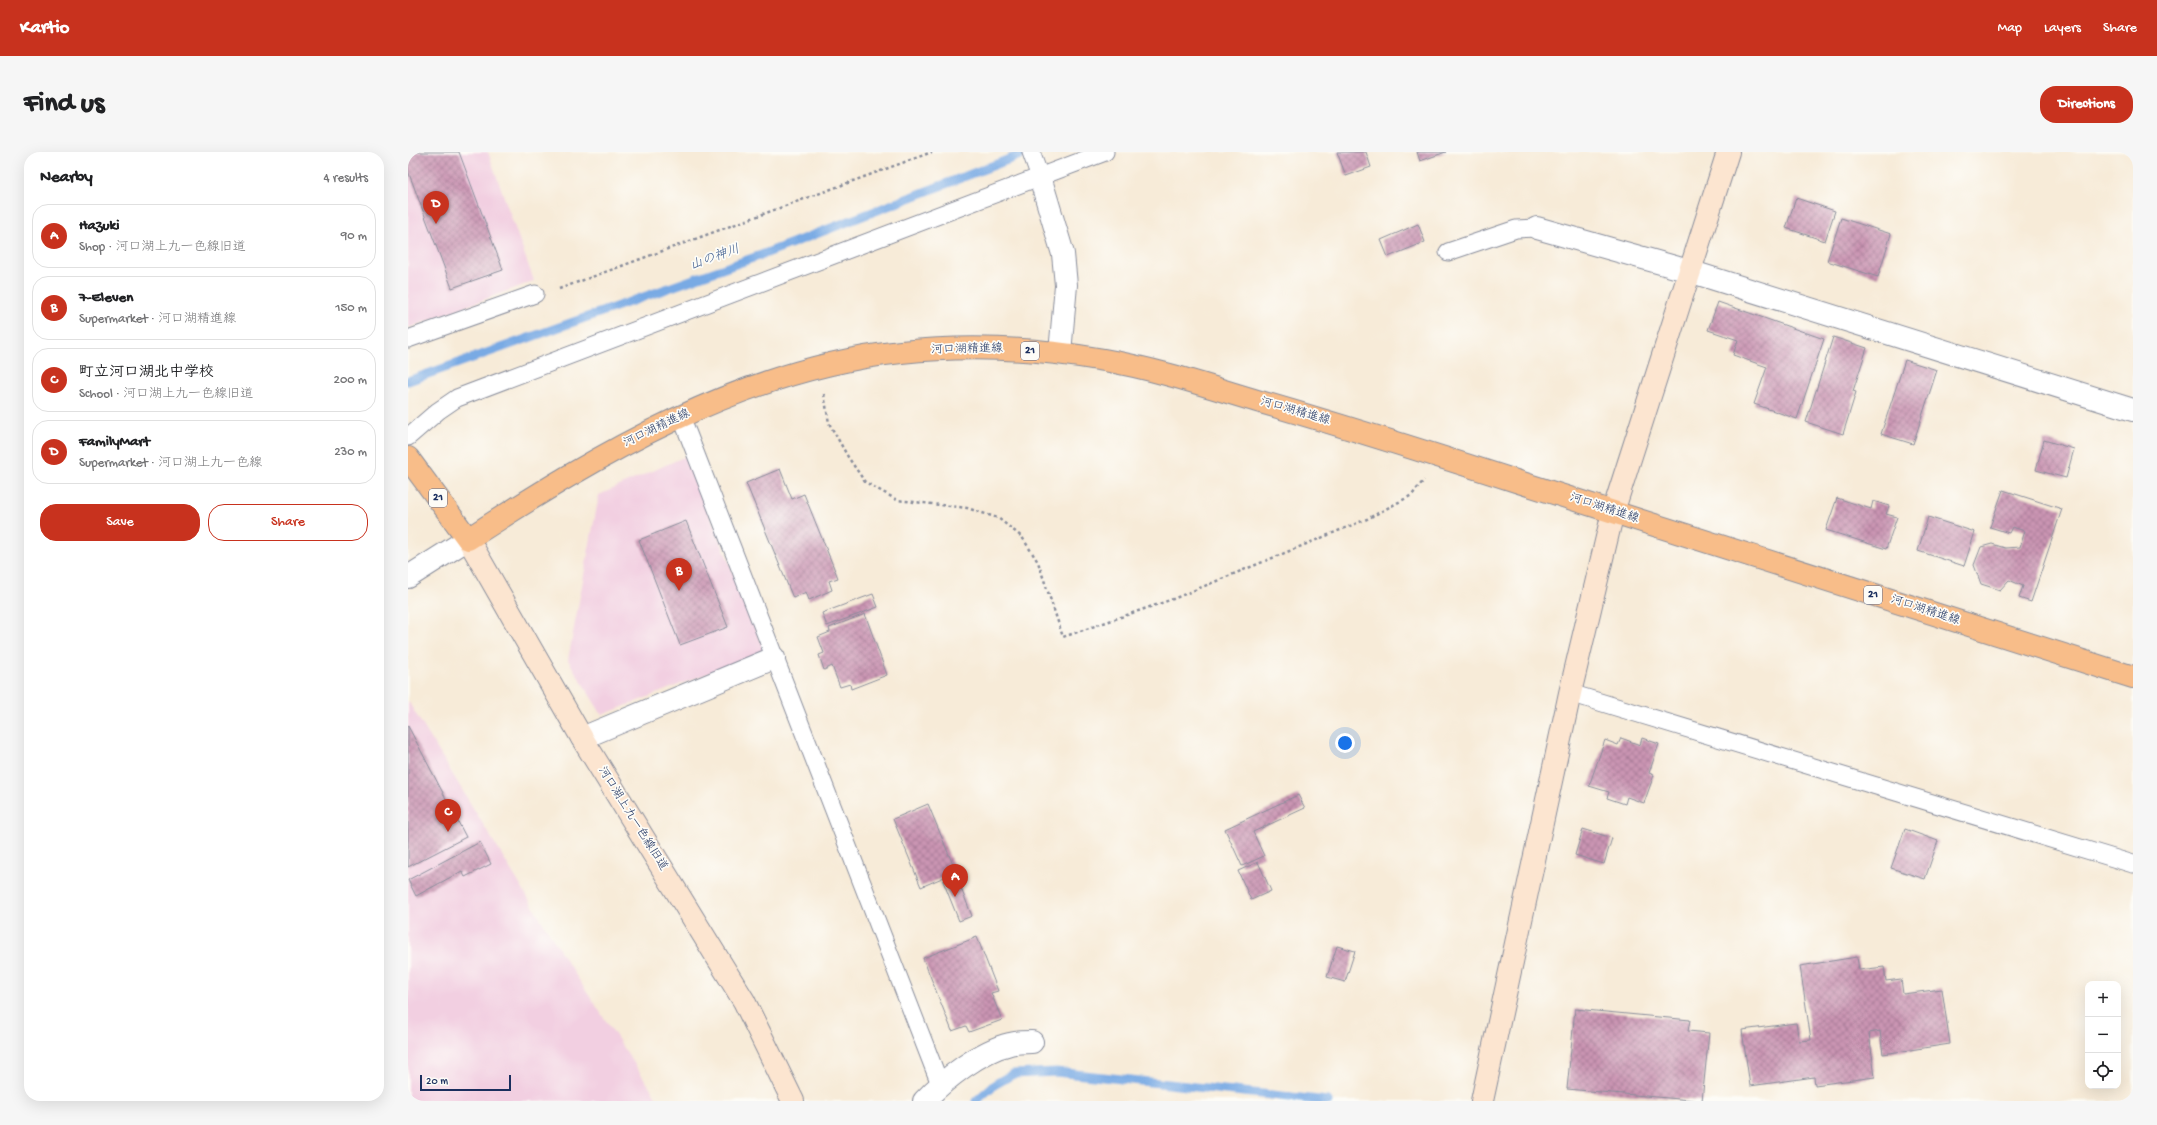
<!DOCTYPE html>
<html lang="en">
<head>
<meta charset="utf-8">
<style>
  body { margin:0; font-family:"Gochi Hand","Klee One",sans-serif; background:#f6f6f6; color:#202124 }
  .controls { position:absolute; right:12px; bottom:12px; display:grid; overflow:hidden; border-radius:8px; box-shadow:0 4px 16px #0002 }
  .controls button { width:36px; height:36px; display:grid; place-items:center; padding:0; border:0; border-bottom:1px solid #e0e0e0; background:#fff; color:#202124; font:20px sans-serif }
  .scale { position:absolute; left:12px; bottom:10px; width:91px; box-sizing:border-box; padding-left:4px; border:2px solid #1b2f5e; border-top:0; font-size:11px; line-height:14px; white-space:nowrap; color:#1b2f5e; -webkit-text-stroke:3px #fdfcf7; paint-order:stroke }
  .you { position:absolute; left:937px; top:591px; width:14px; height:14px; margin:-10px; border:3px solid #fff; border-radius:50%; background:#1a73e8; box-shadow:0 0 0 6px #1a73e833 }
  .badge { display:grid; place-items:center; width:26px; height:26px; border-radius:50%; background:#c8321e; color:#fff; font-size:13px; font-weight:700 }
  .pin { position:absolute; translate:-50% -33px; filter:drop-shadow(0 1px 2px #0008) }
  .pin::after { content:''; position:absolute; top:21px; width:14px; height:12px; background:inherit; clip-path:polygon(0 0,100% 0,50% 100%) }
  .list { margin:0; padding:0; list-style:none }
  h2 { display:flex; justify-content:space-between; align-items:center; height:52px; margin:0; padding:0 16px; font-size:17px }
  h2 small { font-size:13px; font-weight:400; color:#757577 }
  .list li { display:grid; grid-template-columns:26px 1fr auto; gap:12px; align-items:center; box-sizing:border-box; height:64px; margin:0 8px 8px; padding:0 8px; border:1px solid #e0e0e0; border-radius:16px }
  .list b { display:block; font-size:15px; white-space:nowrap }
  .list p { margin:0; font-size:13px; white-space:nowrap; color:#757577 }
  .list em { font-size:13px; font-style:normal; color:#757577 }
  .actions { display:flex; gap:8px; padding:12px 16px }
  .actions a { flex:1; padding:9px 0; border:1px solid #c8321e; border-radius:16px; text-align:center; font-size:14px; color:#c8321e }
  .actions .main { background:#c8321e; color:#fff }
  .icon { flex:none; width:22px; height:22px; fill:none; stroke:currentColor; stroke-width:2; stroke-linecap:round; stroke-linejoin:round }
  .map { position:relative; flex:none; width:1725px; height:949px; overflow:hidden; border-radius:16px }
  header { display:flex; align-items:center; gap:24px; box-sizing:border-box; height:56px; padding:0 20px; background:#c8321e; color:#fff }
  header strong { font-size:19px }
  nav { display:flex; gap:22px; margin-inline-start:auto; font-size:14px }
  .intro { display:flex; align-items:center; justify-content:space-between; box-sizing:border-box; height:96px; padding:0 24px }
  h1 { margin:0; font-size:28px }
  .button { padding:10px 18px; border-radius:16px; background:#c8321e; color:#fff; font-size:14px; font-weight:700 }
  main { display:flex; gap:24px; padding:0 24px }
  aside { flex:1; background:#fff; border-radius:16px; box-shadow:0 4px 16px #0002 }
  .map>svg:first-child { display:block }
</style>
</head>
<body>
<header>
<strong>Kartio</strong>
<nav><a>Map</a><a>Layers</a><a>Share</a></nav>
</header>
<div class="intro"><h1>Find us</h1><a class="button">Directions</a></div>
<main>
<aside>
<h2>Nearby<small>4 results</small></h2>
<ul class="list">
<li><span class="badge">A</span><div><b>Hazuki</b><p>Shop · 河口湖上九一色線旧道</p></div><em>90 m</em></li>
<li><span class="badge">B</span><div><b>7-Eleven</b><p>Supermarket · 河口湖精進線</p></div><em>150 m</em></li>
<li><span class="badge">C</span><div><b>町立河口湖北中学校</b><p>School · 河口湖上九一色線旧道</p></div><em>200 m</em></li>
<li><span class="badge">D</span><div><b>FamilyMart</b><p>Supermarket · 河口湖上九一色線</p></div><em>230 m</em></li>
</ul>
<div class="actions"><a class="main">Save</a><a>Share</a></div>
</aside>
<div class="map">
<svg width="1725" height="949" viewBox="0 0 1725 949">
  <defs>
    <pattern id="building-cross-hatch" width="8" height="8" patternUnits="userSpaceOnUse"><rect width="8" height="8" fill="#ca94b2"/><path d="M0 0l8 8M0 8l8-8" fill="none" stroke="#a37994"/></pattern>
  </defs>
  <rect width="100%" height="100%" fill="#fdfcf7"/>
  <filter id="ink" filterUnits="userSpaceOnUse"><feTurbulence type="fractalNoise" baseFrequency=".025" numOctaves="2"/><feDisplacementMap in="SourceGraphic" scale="8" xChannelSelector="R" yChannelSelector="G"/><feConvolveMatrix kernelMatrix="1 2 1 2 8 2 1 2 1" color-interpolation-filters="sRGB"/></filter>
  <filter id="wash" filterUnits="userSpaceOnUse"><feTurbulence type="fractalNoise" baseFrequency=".012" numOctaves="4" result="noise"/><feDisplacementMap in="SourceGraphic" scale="16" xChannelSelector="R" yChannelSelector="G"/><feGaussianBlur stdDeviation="0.9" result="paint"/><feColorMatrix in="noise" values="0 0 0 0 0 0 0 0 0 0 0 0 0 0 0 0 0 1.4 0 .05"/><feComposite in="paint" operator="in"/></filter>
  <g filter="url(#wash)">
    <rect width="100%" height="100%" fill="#f7ebd8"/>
    <!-- built -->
    <path fill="#f2cfe1" d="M0 0H80L126 129 0 176Z
      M278 304 357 499 194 563 160 508 191 343Z
      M0 549 159 810 251 949H0Z"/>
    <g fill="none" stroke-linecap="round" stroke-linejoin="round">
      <!-- stream -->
      <path stroke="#79aae4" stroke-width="9" d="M0 229 356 102 620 0
        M568 949 586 933 605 922 648 920 920 949"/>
    </g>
    <g id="blocks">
      <!-- building -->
      <path fill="url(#building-cross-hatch)" d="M5 0H51L95 118 44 136 0 19V2Z
        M929 0H958L963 15 938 24Z
        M1009 0H1038L1012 9Z
        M1388 46 1427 59 1417 89 1378 76Z
        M1433 66 1483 82 1470 125 1419 109Z
        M1010 72 1017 90 980 105 973 88Z
        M1310 150 1416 187 1389 267 1346 252 1359 215 1325 203 1330 188 1300 178Z
        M1425 185 1459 196 1445 239 1448 240 1435 282 1398 270Z
        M1497 208 1529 218 1505 292 1473 282Z
        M1636 288 1666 297 1658 326 1628 318Z
        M372 317 384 347 396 342 430 426 421 429 424 438 401 448 398 440 385 446 338 331Z
        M1595 338 1654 357 1623 450 1611 446 1615 434 1601 428 1592 438 1573 432 1566 413 1573 395 1584 392 1597 396 1612 395 1617 379 1604 375 1601 381 1582 375Z
        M1429 346 1463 357 1465 349 1481 354 1478 362 1489 365 1478 397 1418 378Z
        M1520 365 1567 380 1556 414 1510 399Z
        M278 369 320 475 272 493 231 388Z
        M465 442 470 455 419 474 414 461Z
        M457 462 479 523 443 537 442 532 432 535 424 514 416 518 411 503 416 501 410 485 422 480 421 476Z
        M0 574 58 685 0 715Z
        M1213 586 1232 593 1234 586 1251 592 1241 621 1246 623 1236 651 1219 645 1217 652 1199 646 1201 640 1181 634 1197 588 1210 593Z
        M890 643 897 656 845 680 856 704 834 714 817 677Z
        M520 652 548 720 513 735 485 667Z
        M1175 677 1204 686 1196 712 1167 703Z
        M1497 677 1530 689 1517 727 1483 716Z
        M72 690 83 712 57 725 54 719 8 744 0 728Z
        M850 710 863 739 843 748 830 719Z
        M548 724 564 764 551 769 535 729Z
        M569 785 590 839 583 841 594 868 561 880 558 874 544 879 515 806Z
        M929 794 947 799 937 830 919 825Z
        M1449 805 1451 818 1476 815 1478 829 1493 827 1495 842 1534 837 1542 892 1475 902 1472 879 1461 881 1467 925 1407 933 1406 925 1342 934 1334 878 1388 871 1391 889 1403 888 1392 814Z
        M1167 857 1282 868 1280 879 1301 881 1294 949 1159 937Z"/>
    </g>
  </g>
  <g filter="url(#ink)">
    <use href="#blocks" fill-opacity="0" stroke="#898d9b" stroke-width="1"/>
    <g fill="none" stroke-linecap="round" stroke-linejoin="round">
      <!-- lane casing -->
      <g stroke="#898d9b" stroke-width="19">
        <path id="lane" d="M623 0 632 25
          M1040 100 1108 77 1129 76
          M0 187 127 142
          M273 264 532 932
          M0 285 30 259 49 246 697 0
          M1162 541 1725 712"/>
      </g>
      <!-- street casing -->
      <g stroke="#898d9b" stroke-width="24">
        <path id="street" d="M632 25 655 102 658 133 652 201
          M1129 76 1281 119 1725 258
          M0 425 60 387
          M174 586 366 506
          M516 949C537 927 572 899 602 892 609 890 617 890 624 890"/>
      </g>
      <!-- secondary casing -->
      <g stroke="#898d9b" stroke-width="24">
        <path id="secondary" d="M60 387 174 586 336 849 385 949
          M1074 949 1162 541 1205 360 1320 0"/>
      </g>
      <!-- primary casing -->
      <g stroke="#898d9b" stroke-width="24">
        <path id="primary" d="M0 306 60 387C192 301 334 217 493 200 561 193 629 196 696 208 748 217 799 234 849 249 937 274 1024 302 1111 330 1315 395 1520 460 1725 525"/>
      </g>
      <!-- path -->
      <path stroke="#898d9b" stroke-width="2.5" stroke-dasharray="3 3" stroke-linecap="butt" d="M151 137 524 0
        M416 242 421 271 440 305 457 330 489 348 559 356 590 366 614 385 630 410 655 485 765 447 959 367 1004 343 1016 328"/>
      <!-- lane -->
      <use href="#lane" stroke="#fff" stroke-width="17"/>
      <!-- street -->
      <use href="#street" stroke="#fff" stroke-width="22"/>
      <!-- secondary -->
      <use href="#secondary" stroke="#fce5d0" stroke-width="22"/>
      <!-- primary -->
      <use href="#primary" stroke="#f8bd89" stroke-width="22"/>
    </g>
  </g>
  <g text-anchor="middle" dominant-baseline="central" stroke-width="3.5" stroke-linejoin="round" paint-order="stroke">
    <!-- shield labels -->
    <g fill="#fdfcf7" stroke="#5f6c8c" stroke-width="1">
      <rect x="613" y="190" width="18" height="18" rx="3"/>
      <rect x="21" y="337" width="18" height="18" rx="3"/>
      <rect x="1456" y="434" width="18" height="18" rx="3"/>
    </g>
    <g font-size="11" font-weight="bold" fill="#1b2f5e">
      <text x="622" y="199">21</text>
      <text x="30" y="346">21</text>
      <text x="1465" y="443">21</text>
    </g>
    <!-- street labels -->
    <g font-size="12" fill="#1b2f5e" stroke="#fdfcf7">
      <text transform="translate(559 198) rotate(-1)">河口湖精進線</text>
      <text transform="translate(887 260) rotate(16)">河口湖精進線</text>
      <text transform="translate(249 277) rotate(-26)">河口湖精進線</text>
      <text transform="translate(1196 357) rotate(18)">河口湖精進線</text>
      <text transform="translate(1517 459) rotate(18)">河口湖精進線</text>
      <text transform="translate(224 667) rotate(58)">河口湖上九一色線旧道</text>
    </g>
    <!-- water labels -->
    <g font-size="13" font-style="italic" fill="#3c5a8d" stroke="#fdfcf7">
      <text transform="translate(307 106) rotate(-20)">山の神川</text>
    </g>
  </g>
</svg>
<div class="controls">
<button>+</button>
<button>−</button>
<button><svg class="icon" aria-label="locate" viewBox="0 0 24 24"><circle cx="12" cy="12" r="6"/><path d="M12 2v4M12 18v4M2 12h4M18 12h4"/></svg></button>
</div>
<div class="scale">20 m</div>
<div class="you"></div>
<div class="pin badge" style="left:547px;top:745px">A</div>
<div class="pin badge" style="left:271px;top:439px">B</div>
<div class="pin badge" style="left:40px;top:680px">C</div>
<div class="pin badge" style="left:28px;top:72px">D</div>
</div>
</main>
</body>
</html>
